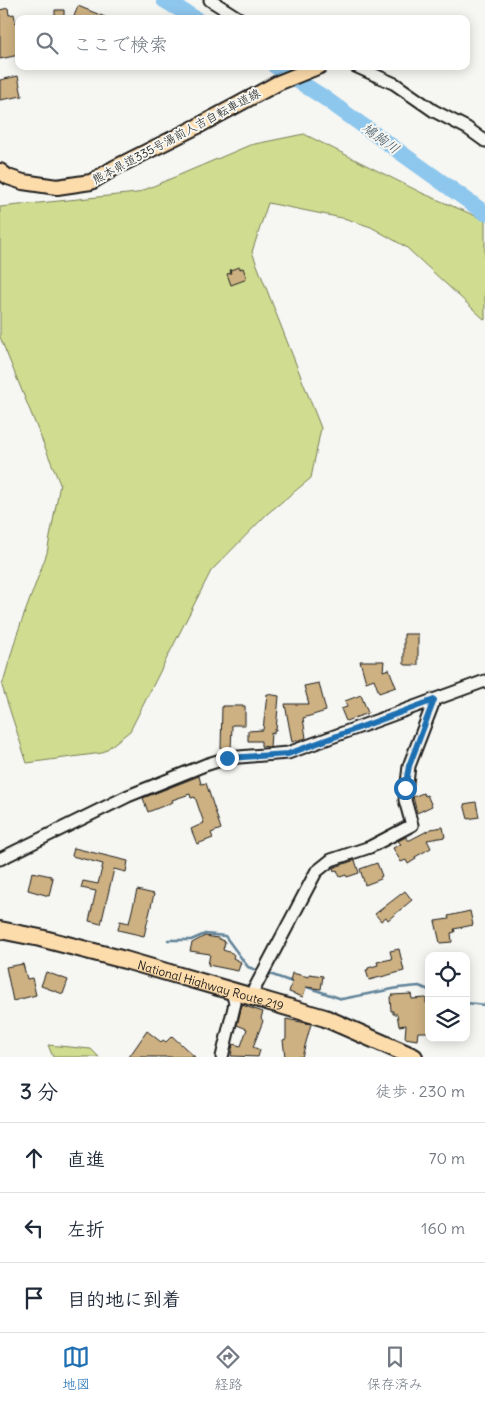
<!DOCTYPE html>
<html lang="ja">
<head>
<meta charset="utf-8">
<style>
  body { margin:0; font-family:Delius,"Klee One",sans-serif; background:#f6f6f7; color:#1f2937 }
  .controls { position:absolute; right:15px; bottom:15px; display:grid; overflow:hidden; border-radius:10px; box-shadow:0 2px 12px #0003 }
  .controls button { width:45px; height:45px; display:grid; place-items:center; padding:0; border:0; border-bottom:1px solid #e0e1e3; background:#fff; color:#1f2937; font:25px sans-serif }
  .stop { position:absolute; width:15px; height:15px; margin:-11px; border:4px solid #1f6fb2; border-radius:50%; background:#fff }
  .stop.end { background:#1f6fb2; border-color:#fff; box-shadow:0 1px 5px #0008 }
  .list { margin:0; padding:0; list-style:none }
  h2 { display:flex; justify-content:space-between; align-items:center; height:65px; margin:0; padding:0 20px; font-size:21px }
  h2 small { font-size:16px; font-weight:400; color:#747a83 }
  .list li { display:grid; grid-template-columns:32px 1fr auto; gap:15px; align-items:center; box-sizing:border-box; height:70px; padding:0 20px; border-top:1px solid #e0e1e3 }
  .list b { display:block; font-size:19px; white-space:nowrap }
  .list em { font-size:16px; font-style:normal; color:#747a83 }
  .icon { flex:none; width:28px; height:28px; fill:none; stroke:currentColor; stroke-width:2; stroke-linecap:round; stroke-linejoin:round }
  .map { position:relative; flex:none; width:485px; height:1057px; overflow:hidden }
  .search { position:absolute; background:#fff; box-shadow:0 2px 12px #0003; left:15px; right:15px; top:15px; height:55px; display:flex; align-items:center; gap:12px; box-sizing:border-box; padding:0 18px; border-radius:10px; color:#747a83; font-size:19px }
  .sheet { height:275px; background:#fff }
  nav { display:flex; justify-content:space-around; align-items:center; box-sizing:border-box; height:70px; border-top:1px solid #e0e1e3; background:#fff; font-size:14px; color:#747a83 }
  nav a { display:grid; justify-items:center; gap:2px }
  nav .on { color:#1f6fb2 }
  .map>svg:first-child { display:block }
</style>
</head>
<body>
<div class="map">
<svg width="485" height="1057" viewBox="0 0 485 1057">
  <rect width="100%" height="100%" fill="#f6f6f2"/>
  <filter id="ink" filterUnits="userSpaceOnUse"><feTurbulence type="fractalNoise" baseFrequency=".02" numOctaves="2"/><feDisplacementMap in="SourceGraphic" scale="10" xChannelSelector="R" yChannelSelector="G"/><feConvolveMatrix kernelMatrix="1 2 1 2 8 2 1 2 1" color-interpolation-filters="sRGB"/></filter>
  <g filter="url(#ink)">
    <!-- green -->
    <path fill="#d0dd90" stroke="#767c56" d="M304 134 422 193 485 220V320L406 247 371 227 347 219 268 203 252 252 321 428 311 478 267 514 211 571 130 731 102 753 27 763 2 686 17 634 47 553 60 484 0 337V207L137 193 250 145Z
      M48 1045 91 1049 99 1057H53Z"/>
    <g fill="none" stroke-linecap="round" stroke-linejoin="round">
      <!-- stream -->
      <path stroke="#608399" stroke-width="2.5" d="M168 940H191L205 934 225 936 248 967 259 971
        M267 973 295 983
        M307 987 342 999 398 988 419 986 429 990
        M466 1003 485 1005"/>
      <!-- river -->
      <path stroke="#8ec7ed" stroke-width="16" d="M164 0 196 19
        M275 66 323 97 485 213"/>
    </g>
    <!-- building -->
    <path fill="#cdb182" stroke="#1c1c1c" d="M78 6 110 19H73Z
      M8 8 9 15 14 14 16 25 19 24V55L0 59V10Z
      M55 10H64V19H55Z
      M18 76 22 96 0 100V80Z
      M240 267V269L243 268 247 279 231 285 227 274 231 273 230 270Z
      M404 634H418V665H406L404 664Z
      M360 661H384L383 671 389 669 396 687 379 693 374 679 366 682Z
      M319 683 326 711 303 718 306 738 292 742 285 704H309L304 686Z
      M267 694 279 696 276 730H274V734L271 733 270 747 261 746V741H248V731L263 730Z
      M361 695 368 713 346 721 341 709 347 707 345 701Z
      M222 706H245V725H232L231 750 221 749Z
      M199 776 201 784 206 783 221 829 211 833 213 838 197 844 191 829 204 823 195 797 191 798 190 794 172 800 173 802 148 812 143 798Z
      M423 793 425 796 427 795 432 806 417 813 413 797Z
      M476 802 479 817 468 819 464 804Z
      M443 827 445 837 427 840 431 848 415 857 416 859 408 864 406 860 401 862 393 848 401 844 398 841 406 837 408 840H410L431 829Z
      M74 848 128 861 126 872 114 869 101 924 89 921 96 891 81 888 83 881 98 884 103 864 72 856Z
      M355 860 359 873 347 877 346 875 340 877 337 870 334 871 333 868 335 867Z
      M377 863 382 876 380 877 381 879 365 885 360 869Z
      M32 872 51 876V878H53L49 896 28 890Z
      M137 890 154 894 144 936 118 930 120 921 129 923Z
      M405 891 412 900 388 920 386 917 381 921 375 914Z
      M470 911 473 925 454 929 455 932 451 933 452 942 440 943 435 921 449 919 448 916Z
      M205 936 218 938 225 942 223 950 232 953 234 955 233 958 241 962 238 971 208 965 210 954 190 951 192 943Z
      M399 949 404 971 369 980 366 970H368V968L378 965 377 962 392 959 390 951Z
      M23 964 27 979 32 978 36 995 13 1001 6 967Z
      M46 972 68 980 63 994 41 986Z
      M292 973 309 977V974L323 976 321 989 306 987 303 997 289 992 292 982 290 981Z
      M411 994 412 999 426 998V1003H429V1032H418L417 1040 405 1038 406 1025 399 1026 397 1014H393V1011H391L390 997 392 995Z
      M242 1005 263 1012 261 1018 263 1021 253 1047 260 1050 258 1057 231 1056 233 1044 241 1046 247 1029 237 1025Z
      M286 1019 311 1024 302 1057H285L283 1040 286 1039Z
      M147 1031 161 1042 163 1040 166 1042 172 1036 195 1057H129Z"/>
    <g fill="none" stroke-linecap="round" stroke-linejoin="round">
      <!-- minor casing -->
      <g stroke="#1c1c1c" stroke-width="15">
        <path id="minor" d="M210 0 240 19
          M355 66 395 84 434 111 467 128 485 141
          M0 859 128 796 205 765 227 758 288 753 485 681
          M250 997 316 872 331 860 370 847 412 825 405 800 409 766 434 701
          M222 1057 235 1003 232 992"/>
      </g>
      <!-- major casing -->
      <g stroke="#1c1c1c" stroke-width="18">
        <path id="major" d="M0 171 8 177 23 182 57 187 91 182 116 167 198 126 278 83 320 66"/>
      </g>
      <!-- highway casing -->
      <g stroke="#1c1c1c" stroke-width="20">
        <g id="highway">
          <path id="s1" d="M0 930 40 938 125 960 325 1018 414 1057"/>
        </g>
      </g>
      <!-- minor -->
      <use href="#minor" stroke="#f6f6f2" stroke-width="11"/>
      <!-- major -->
      <use href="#major" stroke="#fddcac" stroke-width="14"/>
      <!-- highway -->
      <use href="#highway" stroke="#fddcac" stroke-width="16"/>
    </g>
  </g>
  <g fill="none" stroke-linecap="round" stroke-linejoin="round" filter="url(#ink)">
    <!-- route -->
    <path stroke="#1f6fb2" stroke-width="6" d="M227 758 288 754 434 700 409 766 405 788"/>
  </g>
  <g text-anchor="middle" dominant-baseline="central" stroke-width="4" stroke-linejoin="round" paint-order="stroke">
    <!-- street labels -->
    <g font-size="12" fill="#1c1c1c" stroke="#f6f6f2">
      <text transform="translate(176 136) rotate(-28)">熊本県道335号湯前人吉自転車道線</text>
      <text stroke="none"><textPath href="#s1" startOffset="218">National Highway Route 219</textPath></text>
    </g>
    <!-- water labels -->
    <g font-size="14" font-style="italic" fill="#445865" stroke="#f6f6f2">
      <text transform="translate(381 138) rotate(36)">鳩胸川</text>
    </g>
  </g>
</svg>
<div class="controls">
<button><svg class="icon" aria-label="locate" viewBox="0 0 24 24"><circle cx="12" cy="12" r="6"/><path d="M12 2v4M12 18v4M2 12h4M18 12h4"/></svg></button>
<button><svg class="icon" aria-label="layers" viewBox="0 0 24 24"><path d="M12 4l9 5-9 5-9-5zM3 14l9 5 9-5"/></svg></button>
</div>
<div class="stop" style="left:405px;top:788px"></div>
<div class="stop end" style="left:227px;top:758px"></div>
<div class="search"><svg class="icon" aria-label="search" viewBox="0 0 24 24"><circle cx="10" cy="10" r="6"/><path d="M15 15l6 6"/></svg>ここで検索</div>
</div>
<section class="sheet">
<h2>3 分<small>徒歩 · 230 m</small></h2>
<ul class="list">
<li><svg class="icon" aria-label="ahead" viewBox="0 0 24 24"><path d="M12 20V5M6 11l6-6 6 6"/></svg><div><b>直進</b></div><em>70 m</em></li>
<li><svg class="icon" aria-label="left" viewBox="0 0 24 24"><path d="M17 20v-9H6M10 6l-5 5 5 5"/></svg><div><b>左折</b></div><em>160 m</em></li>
<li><svg class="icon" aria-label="arrive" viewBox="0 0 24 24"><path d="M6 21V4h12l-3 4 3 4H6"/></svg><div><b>目的地に到着</b></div></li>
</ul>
</section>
<nav>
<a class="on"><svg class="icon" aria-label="map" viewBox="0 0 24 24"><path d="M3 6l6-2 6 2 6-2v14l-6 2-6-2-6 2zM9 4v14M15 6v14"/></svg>地図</a>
<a><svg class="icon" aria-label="directions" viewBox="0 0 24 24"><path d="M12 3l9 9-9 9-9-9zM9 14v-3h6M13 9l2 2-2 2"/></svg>経路</a>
<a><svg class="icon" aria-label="saved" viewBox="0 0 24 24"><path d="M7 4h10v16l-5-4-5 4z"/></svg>保存済み</a>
</nav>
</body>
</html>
